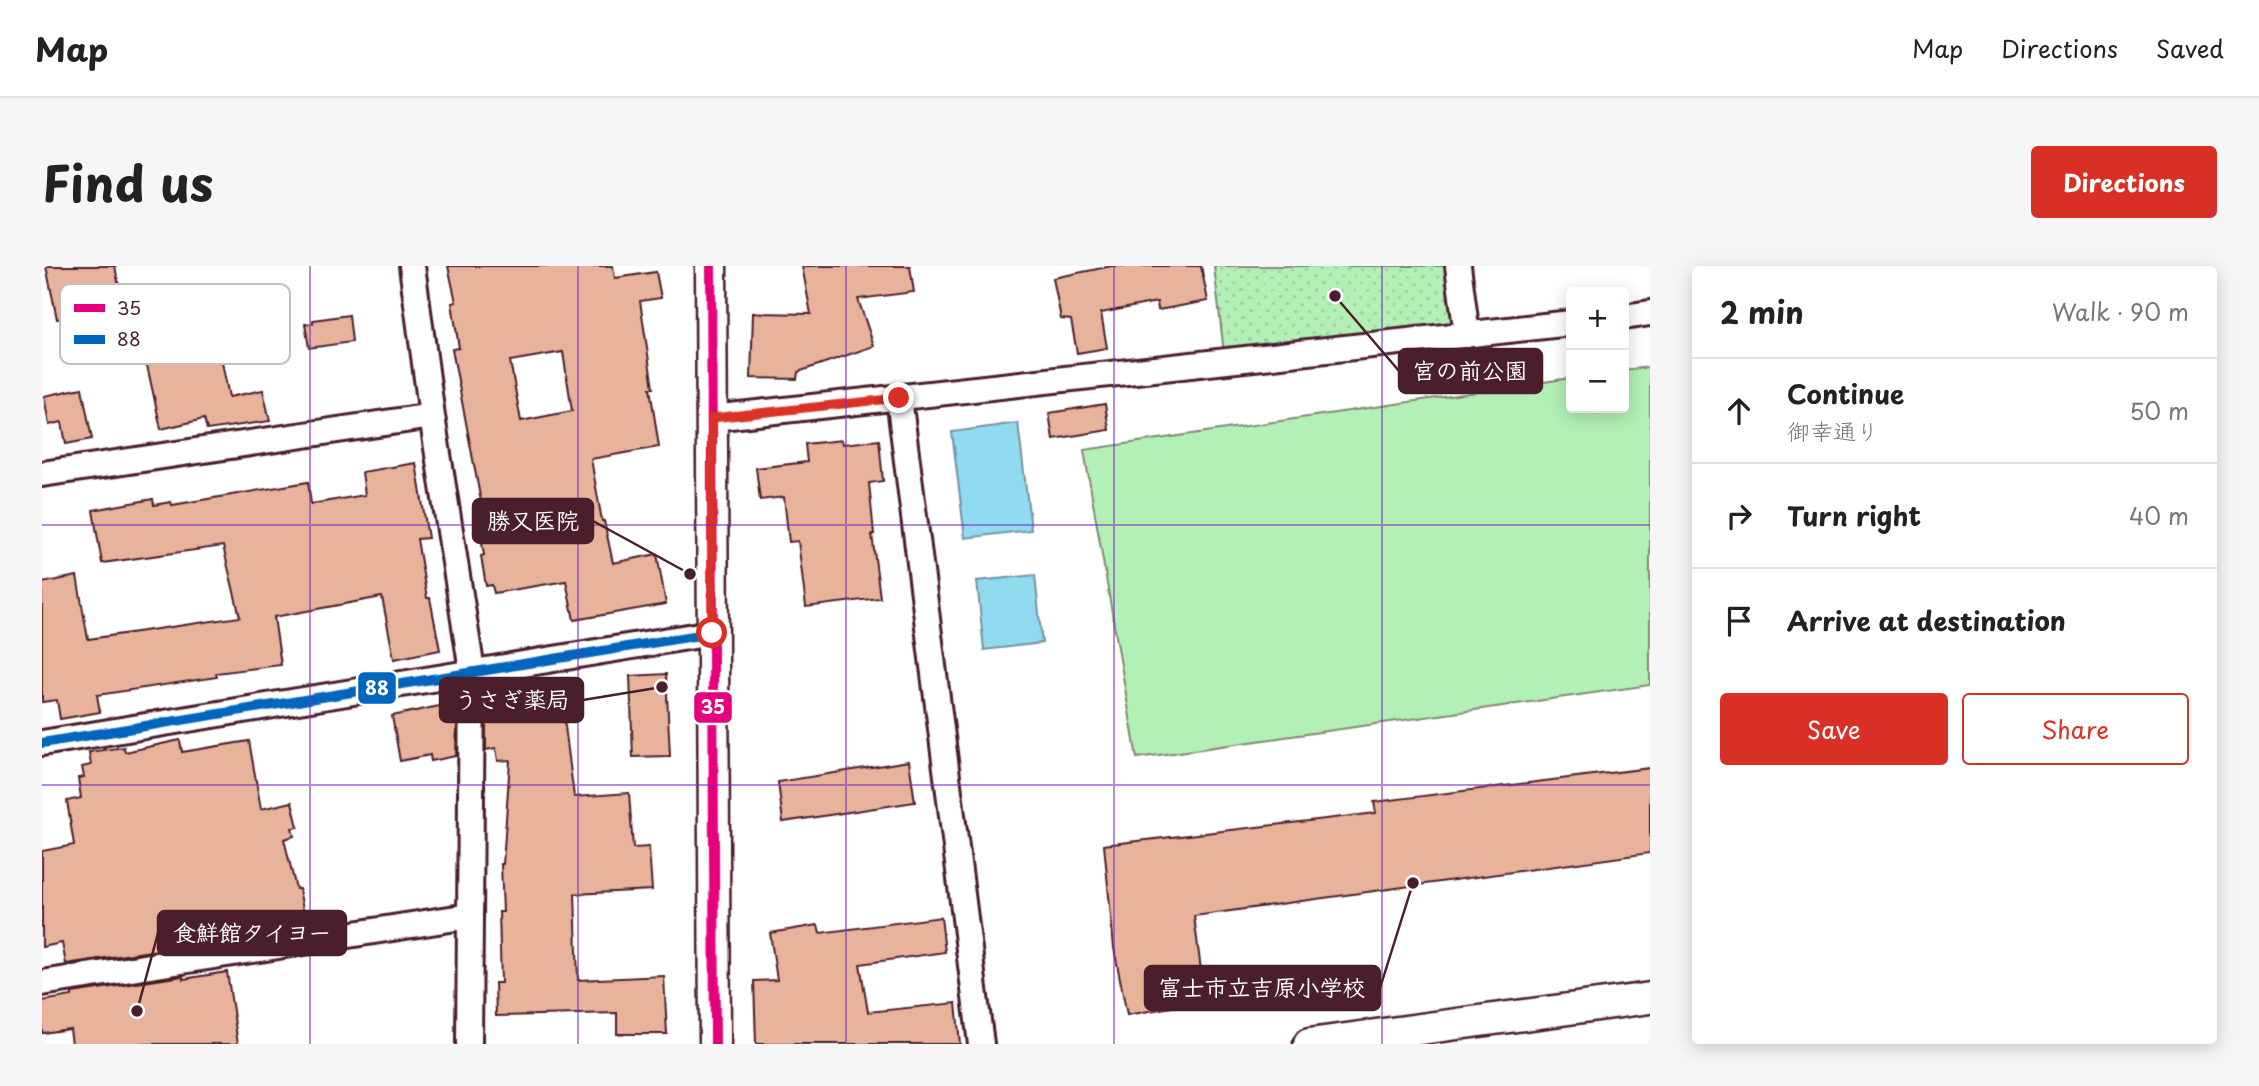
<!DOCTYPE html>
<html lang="en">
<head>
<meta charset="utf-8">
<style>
  body { margin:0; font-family:"Playpen Sans","Klee One",sans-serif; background:#f6f6f6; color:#222 }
  .controls { position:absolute; right:21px; top:21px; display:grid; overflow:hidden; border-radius:7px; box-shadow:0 4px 18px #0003 }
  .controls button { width:63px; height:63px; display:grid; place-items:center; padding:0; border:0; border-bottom:2px solid #e0e0e0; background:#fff; color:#222; font:35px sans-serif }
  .stop { position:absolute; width:21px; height:21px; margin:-16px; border:5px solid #d93025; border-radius:50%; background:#fff }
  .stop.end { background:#d93025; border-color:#fff; box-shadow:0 2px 7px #0008 }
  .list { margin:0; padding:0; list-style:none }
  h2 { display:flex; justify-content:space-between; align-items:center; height:91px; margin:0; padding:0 28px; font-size:30px }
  h2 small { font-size:23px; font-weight:400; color:#767676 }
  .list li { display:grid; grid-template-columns:46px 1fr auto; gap:21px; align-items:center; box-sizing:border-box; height:105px; padding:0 28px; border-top:2px solid #e0e0e0 }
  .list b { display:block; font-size:26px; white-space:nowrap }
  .list p { margin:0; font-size:23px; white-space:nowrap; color:#767676 }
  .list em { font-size:23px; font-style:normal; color:#767676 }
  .actions { display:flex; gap:14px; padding:21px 28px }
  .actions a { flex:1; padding:16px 0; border:2px solid #d93025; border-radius:7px; text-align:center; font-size:24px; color:#d93025 }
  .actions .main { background:#d93025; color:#fff }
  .icon { flex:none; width:38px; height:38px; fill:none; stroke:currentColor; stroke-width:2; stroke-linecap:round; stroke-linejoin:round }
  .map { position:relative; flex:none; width:1608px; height:778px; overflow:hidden; border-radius:7px }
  header { display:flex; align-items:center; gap:42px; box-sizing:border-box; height:98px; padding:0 35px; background:#fff; border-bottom:2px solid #e0e0e0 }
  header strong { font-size:33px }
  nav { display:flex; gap:38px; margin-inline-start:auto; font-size:24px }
  .intro { display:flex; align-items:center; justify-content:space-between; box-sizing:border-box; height:168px; padding:0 42px }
  h1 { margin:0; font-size:49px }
  .button { padding:18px 32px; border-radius:7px; background:#d93025; color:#fff; font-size:24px; font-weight:700 }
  main { display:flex; gap:42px; padding:0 42px }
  aside { flex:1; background:#fff; border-radius:7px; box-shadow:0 4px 18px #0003 }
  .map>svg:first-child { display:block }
</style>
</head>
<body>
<header>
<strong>Map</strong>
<nav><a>Map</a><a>Directions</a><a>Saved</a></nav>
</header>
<div class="intro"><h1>Find us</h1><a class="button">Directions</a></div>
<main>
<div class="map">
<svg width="1608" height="778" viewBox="0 0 1608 778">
  <defs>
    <pattern id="grass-dots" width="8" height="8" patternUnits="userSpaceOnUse" patternTransform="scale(1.75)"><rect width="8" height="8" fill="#b3f0b6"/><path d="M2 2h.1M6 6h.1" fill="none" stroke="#9bcd9d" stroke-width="1.8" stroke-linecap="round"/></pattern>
  </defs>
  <rect width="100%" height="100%" fill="#fff"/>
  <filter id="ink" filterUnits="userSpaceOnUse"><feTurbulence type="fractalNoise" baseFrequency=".0143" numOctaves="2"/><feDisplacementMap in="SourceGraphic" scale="14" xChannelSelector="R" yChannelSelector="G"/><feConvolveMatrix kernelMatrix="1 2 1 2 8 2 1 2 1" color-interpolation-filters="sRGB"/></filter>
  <g filter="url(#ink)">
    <!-- grass -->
    <path fill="url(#grass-dots)" stroke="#7e8870" stroke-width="2" d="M1172 0H1408L1415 60 1183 96Z"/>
    <!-- pitch -->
    <path fill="#b3f0b6" stroke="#7e8870" stroke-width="2" d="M1608 101V419L1095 492 1042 184 1529 112V142H1582V104Z"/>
    <!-- water -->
    <path fill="#90dbf0" stroke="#7490a1" stroke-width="2" d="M976 157 989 264 923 272 910 166Z
      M993 309 1000 377 942 384 935 315Z"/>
    <!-- building -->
    <path fill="#e8b39b" stroke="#4a1f2b" stroke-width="2" fill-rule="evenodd" d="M4 0H73L87 72 58 77 51 45 15 53Z
      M406 0H571L573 12 614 6 619 32 598 35 611 122H608L617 181 549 193 560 255H562L571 297 615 288 624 338 532 354 524 315 452 327 450 319 444 320 439 290 442 289 435 247 441 246 410 83 417 82 410 37 414 36ZM521 86 530 145 479 155 468 95Z
      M760 0H868L872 26 816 33 832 80 756 106 755 113 709 112 711 47 769 48Z
      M1070 0H1159L1166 35 1116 44 1115 36 1059 47 1065 82 1035 87 1029 54 1019 53 1011 12Z
      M212 34 215 60 174 66 187 131 221 124 228 155 165 164 162 153 119 163 97 63 147 51 146 47 170 43V45Z
      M307 49 310 76 267 82 263 58 271 57V54Z
      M40 122 50 173 24 178 20 156 7 159 2 130Z
      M1063 138 1067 164 1011 173 1007 147Z
      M800 174 801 178 837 174 841 215 827 217 832 268H830L838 332 764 341 756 275 747 276 742 231 718 234 714 202 765 196 763 178Z
      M374 197 386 272 375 273 385 332H388L398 384 352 393 340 331 232 351 239 399 174 407 175 411 55 429 58 446 18 453 15 434 0 436V317L35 310 46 373 198 351 181 280 60 297 51 244 111 233 112 239 129 236 130 239 266 216 269 238 323 229 320 206Z
      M624 408 628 490 591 491 588 410Z
      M517 413 532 531 587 527 591 582 607 581 610 624 533 628 536 714 622 710 625 768H575V747L454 750 453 717H459L457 646H461L459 598H461L468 494 456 495 454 482 444 484V451L486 446 482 417Z
      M402 439 405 456 415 455 414 490 389 495 388 489 358 495 350 450Z
      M138 474 140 486 207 475 219 543 250 536 256 561 250 562 252 570 242 573 254 623H257L264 658 194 671 189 647 131 657 135 681 24 698 20 677 0 681V585L32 579 25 535 39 532 36 512 42 511 40 501 49 499 47 486 82 481 83 486Z
      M867 495 873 536 741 556 736 516Z
      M1608 502V587L1152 650 1163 735 1085 749 1072 682 1062 579 1334 547 1332 536Z
      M899 651 903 686 818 698 826 746 914 737 918 778H714L712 715 735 714 728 667 776 659 778 667Z
      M185 706 196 778H30L28 763 0 767V735L30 730V727L141 710V713Z"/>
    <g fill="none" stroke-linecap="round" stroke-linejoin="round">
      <!-- minor casing -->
      <g stroke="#4a1f2b" stroke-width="30">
        <path id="minor" d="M370 0 390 150 430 405 427 778
          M1416 0 1425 69
          M1582 51 1608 47
          M857 132 939 778
          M670 152 1529 57
          M0 208 390 150
          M0 477 670 367
          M0 717 427 650"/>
      </g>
      <!-- tertiary casing -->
      <g stroke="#4a1f2b" stroke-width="35">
        <path id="tertiary" d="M669 0 673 778
          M1267 778 1608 732"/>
      </g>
      <!-- minor -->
      <use href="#minor" stroke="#fff" stroke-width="24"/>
      <!-- tertiary -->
      <use href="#tertiary" stroke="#fff" stroke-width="30"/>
      <!-- bus-1 casing -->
      <g stroke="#fff" stroke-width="16">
        <path id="bus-1" d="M669 0 673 778"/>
      </g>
      <!-- bus-2 casing -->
      <g stroke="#fff" stroke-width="16">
        <path id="bus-2" d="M0 477 670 367"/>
      </g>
      <!-- bus-1 -->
      <use href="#bus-1" stroke="#e5007d" stroke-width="10"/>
      <!-- bus-2 -->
      <use href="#bus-2" stroke="#0065bd" stroke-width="10"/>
    </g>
  </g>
  <g fill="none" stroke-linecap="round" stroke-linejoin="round" filter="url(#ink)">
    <!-- route -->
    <path stroke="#d93025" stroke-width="9" d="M670 367V152L857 132"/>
  </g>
  <!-- grid -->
  <path fill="none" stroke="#7b2cbf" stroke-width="2" stroke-opacity="0.55" d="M268 0V778M536 0V778M804 0V778M1072 0V778M1340 0V778M0 259H1608M0 519H1608"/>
  <!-- legend -->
  <rect x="18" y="18" width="230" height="80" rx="10" fill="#fff" stroke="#c9bcbf" stroke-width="2"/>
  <rect x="32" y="38" width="31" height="8" fill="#e5007d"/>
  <rect x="32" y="69" width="31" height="9" fill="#0065bd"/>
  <g font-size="19" fill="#4a1f2b">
    <text x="75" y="49">35</text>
    <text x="75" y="80">88</text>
  </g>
  <!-- callouts -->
  <path fill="none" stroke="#4a1f2b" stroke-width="2.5" d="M1293 30L1357 105M648 308L551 255M620 421L541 434M95 745L116 667M1371 617L1338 722"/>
  <g fill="#4a1f2b" stroke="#fff" stroke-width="2.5">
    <circle cx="1293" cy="30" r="7"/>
    <circle cx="648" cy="308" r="7"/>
    <circle cx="620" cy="421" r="7"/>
    <circle cx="95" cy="745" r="7"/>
    <circle cx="1371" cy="617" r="7"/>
  </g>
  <g fill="#4a1f2b" stroke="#4a1f2b" stroke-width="2.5">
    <rect x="1357" y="83" width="143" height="44" rx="7"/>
    <rect x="431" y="233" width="120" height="44" rx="7"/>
    <rect x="398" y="412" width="143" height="44" rx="7"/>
    <rect x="116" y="645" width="188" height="44" rx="7"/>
    <rect x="1103" y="700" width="235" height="44" rx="7"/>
  </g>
  <g font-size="23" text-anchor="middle" font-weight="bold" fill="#fff">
    <text x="1428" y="113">宮の前公園</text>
    <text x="491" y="263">勝又医院</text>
    <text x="470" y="442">うさぎ薬局</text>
    <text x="210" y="675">食鮮館タイヨー</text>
    <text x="1220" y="730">富士市立吉原小学校</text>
  </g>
  <g stroke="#fff" stroke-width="2.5">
    <rect x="315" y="405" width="40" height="34" rx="7" fill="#0065bd"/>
    <rect x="651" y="425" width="40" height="33" rx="7" fill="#e5007d"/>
  </g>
  <g font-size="19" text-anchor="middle" font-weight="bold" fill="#fff">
    <text x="335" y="429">88</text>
    <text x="671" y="448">35</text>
  </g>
</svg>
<div class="controls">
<button>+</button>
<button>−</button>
</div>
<div class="stop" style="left:670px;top:367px"></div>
<div class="stop end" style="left:857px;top:132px"></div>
</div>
<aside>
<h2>2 min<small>Walk · 90 m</small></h2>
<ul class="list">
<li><svg class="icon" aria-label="ahead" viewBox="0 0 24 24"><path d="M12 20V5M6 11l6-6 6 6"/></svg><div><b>Continue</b><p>御幸通り</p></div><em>50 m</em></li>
<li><svg class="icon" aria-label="right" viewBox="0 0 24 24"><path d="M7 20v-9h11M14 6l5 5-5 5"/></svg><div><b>Turn right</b></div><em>40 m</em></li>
<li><svg class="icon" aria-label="arrive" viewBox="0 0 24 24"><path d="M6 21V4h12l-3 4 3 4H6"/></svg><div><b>Arrive at destination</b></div></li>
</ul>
<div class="actions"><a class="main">Save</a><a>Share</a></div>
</aside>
</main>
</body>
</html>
